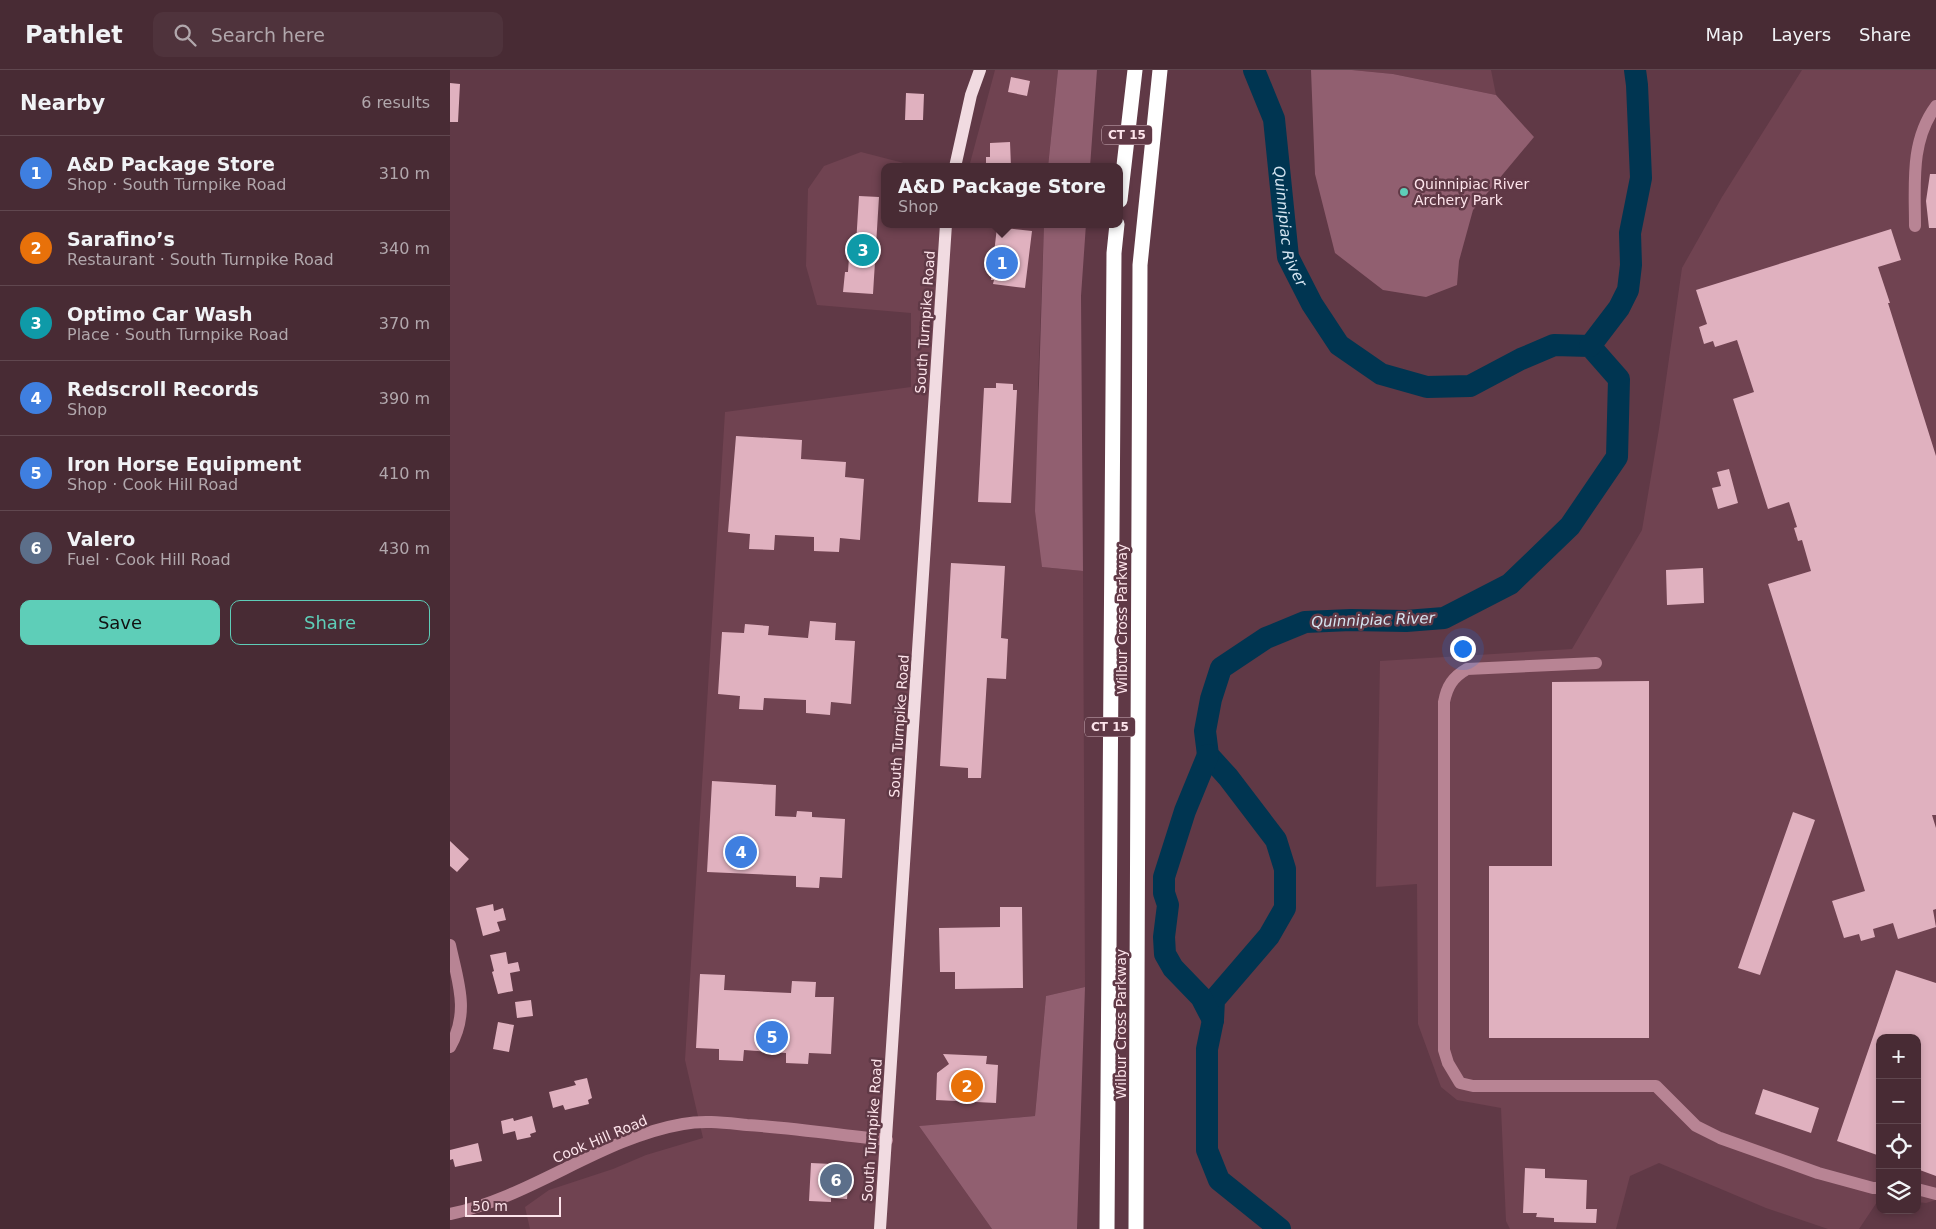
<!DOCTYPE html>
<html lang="en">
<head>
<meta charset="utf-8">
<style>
  body { margin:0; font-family:"DejaVu Sans",sans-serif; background:#4f333c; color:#f1f3f6 }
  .controls { position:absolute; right:15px; bottom:15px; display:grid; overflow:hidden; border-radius:10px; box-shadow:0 2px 8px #0003 }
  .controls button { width:45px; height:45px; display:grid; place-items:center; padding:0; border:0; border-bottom:1px solid #60474f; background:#482b34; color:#f1f3f6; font:25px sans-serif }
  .scale { position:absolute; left:15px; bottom:12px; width:96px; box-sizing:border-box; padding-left:5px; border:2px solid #fde4eb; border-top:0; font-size:14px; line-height:18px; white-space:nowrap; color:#fde4eb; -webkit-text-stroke:4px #603946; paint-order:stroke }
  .you { position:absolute; left:1012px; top:578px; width:18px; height:18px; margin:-12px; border:4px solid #fff; border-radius:50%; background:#1a73e8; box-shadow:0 0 0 8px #1a73e833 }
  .badge { display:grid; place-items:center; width:32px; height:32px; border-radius:50%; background:#5eceb8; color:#fff; font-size:16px; font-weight:700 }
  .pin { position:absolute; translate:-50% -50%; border:2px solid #fff; box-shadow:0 1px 5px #0006 }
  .popup { position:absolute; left:431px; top:93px; width:242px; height:65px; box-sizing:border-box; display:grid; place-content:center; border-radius:10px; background:#482b34; filter:drop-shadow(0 1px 4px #0005); font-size:16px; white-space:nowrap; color:#b1a7ac }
  .popup b { font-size:19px; color:#f1f3f6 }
  .popup::after { content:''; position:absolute; left:50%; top:100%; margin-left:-10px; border:10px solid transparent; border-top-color:#482b34 }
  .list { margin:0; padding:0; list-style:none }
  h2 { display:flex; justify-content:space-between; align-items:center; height:65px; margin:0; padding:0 20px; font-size:21px }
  h2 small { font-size:16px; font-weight:400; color:#b1a7ac }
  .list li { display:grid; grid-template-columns:32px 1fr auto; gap:15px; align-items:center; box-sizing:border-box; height:75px; padding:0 20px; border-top:1px solid #60474f }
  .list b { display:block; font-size:19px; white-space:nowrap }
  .list p { margin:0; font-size:16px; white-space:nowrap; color:#b1a7ac }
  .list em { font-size:16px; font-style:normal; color:#b1a7ac }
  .actions { display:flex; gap:10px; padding:15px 20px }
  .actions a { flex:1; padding:11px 0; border:1px solid #5eceb8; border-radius:10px; text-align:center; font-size:18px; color:#5eceb8 }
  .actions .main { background:#5eceb8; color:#111 }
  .icon { flex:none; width:28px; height:28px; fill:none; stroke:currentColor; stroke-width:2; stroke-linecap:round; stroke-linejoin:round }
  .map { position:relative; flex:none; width:1486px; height:1159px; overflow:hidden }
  header { display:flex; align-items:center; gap:30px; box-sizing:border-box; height:70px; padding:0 25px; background:#482b34; border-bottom:1px solid #60474f }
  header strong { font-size:24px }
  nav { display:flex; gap:28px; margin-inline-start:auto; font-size:18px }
  .search { width:350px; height:45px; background:#4f333c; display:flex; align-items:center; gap:12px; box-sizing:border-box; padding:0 18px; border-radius:10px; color:#b1a7ac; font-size:19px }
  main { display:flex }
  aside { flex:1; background:#482b34 }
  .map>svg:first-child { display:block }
</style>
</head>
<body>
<header>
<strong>Pathlet</strong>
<div class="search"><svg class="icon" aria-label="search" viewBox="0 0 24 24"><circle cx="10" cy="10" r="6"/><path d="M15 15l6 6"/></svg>Search here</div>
<nav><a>Map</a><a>Layers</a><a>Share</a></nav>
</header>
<main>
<aside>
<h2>Nearby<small>6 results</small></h2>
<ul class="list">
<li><span class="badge" style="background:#3f7fe0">1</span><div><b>A&amp;D Package Store</b><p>Shop · South Turnpike Road</p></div><em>310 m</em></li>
<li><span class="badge" style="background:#e8710a">2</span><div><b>Sarafino’s</b><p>Restaurant · South Turnpike Road</p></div><em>340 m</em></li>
<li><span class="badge" style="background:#0f9aa8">3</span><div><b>Optimo Car Wash</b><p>Place · South Turnpike Road</p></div><em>370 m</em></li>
<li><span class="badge" style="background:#3f7fe0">4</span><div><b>Redscroll Records</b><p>Shop</p></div><em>390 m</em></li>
<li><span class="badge" style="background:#3f7fe0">5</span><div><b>Iron Horse Equipment</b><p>Shop · Cook Hill Road</p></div><em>410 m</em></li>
<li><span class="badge" style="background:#5c6f8a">6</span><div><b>Valero</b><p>Fuel · Cook Hill Road</p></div><em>430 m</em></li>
</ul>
<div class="actions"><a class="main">Save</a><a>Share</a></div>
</aside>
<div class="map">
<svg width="1486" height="1159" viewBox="0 0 1486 1159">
  <rect width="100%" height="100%" fill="#603946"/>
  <!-- built -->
  <path fill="#704351" d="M545 0H608L598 97H519Z
    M902 0H1041L1046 25 943 4Z
    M1352 0H1486V1130L1476 1133 1467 1132V968H1430V1131L1427 1132 1409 1159H1378L1316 1138 1209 1093 1180 1106 1166 1159H1060L1056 1151 1051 1038 1007 1030 991 1017 968 954 967 814 926 817 930 591 1122 579 1192 460 1209 359 1232 198 1272 127Z
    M411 82 469 97H434V154H594L588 315 592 497 633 501 635 917 596 926 585 1046 469 1056 542 1159H80L75 1137 99 1120 163 1099 196 1085 253 1068 235 990 275 342 461 317V243L367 235 356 196 358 119 374 96Z"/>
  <!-- green -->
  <path fill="#915f70" d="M608 0H647L640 97H598Z
    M861 0H902L943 4 1046 25 1084 67 1023 140 1009 191 1007 215 976 227 933 220 885 183 865 104Z
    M594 154H636L631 226 633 501 592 497 585 441Z
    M635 917 627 1159H542L469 1056 585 1046 596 926Z"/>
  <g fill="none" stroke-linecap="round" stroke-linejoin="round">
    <!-- river -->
    <g stroke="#003551" stroke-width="22">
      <path id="s1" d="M804 0 824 49 838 187 862 234 889 275 931 304 977 317 1020 316 1071 289 1104 275 1140 276 1169 309 1167 387 1120 456 1060 514 994 548 956 551 901 550 855 552 816 568 771 598 761 629 755 661 758 685 778 707 826 770 835 799V838L819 866 764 930 763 950 757 979V1080L769 1110 830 1159"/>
      <path d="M1140 276 1169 238 1178 220 1181 195 1180 163 1191 108 1187 15 1185 0"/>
      <path d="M758 685 735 741 714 807V823L718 835 714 867 715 884 723 898 751 927 763 950"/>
    </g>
  </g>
  <!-- building -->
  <path fill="#e0b1bf" d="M561 7 580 11 577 26 558 22Z
    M0 13 10 14 8 52H0Z
    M456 23 474 24 473 50H455Z
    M560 72 561 97H536V87H540V73Z
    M1480 104H1486V158H1479L1476 131Z
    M409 126 429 127 423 224 393 222 395 202H398L400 173 406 174Z
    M547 157 582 161 575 218 543 214 544 210H541Z
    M1441 159 1451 190 1428 197 1440 233H1438L1486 386V745H1482L1486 758V839L1483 840 1486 857 1448 869 1443 853 1423 859 1425 867 1411 871 1409 864 1394 868 1382 831 1415 821 1318 514 1361 501 1352 470 1348 471 1344 458 1347 457 1339 432 1318 439 1283 329 1304 322 1287 270 1265 277 1263 271 1254 274 1249 257 1257 254 1246 220Z
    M546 313 563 314V320H567L561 433 528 432 534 318H546Z
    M286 366 352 370 351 389 396 392 395 407 414 409 410 470 390 468 389 482 364 481V467L325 465 324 480 299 479 300 464 278 462Z
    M1279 399 1288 433 1268 439 1262 418 1271 416 1267 402Z
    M501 493 555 496 551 568 558 569 556 609 537 608 531 708H518V698L490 696Z
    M1253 498 1254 533 1217 535 1216 500Z
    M360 551 386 553 385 570 405 571 401 634 381 632 380 645 356 643V630L314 628 313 640 289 639 290 626 268 624 272 562 294 563 295 554 319 556 318 565 358 568Z
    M1199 611V968H1039V796H1102V612Z
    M262 711 326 715 325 746 346 747 347 741 362 742V747L395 749 392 808 370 807 369 818 346 817V806L257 802Z
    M1343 742 1365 750 1310 905 1288 898Z
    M0 771 19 789 7 802 0 796Z
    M43 834 44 841 53 838 56 850 47 852 50 861 33 866 26 838Z
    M550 837H572L573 918 505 919V902H490L489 858 550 857Z
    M56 882 58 894 68 892 70 901 60 903 63 921 48 924 42 902 44 901 40 885Z
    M1446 900 1486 913V1106L1467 1099V968H1430V1086L1387 1071Z
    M250 904 275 905 274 920 341 923 342 911 366 912 365 927H384L381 984 359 983 358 994 336 993V983L294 980 293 991 269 990V979L246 978Z
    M81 930 83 946 67 948 65 932Z
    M48 952 64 955 59 982 43 979Z
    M493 984 537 986 536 994 548 995 546 1033 486 1030 487 1003 499 994Z
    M137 1008 142 1028 138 1030 139 1034 115 1040 113 1035 103 1038 99 1022 126 1015 124 1011Z
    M1313 1019 1369 1038 1361 1063 1305 1044Z
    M82 1046 86 1062 80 1064 81 1067 67 1070 65 1061 53 1064 51 1051 63 1048 64 1051Z
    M28 1073 32 1091 5 1097 3 1089 0 1090V1080Z
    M361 1093 382 1094 381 1116 398 1117 397 1129 381 1128V1132L359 1131Z
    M1075 1098 1095 1099V1108L1137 1110 1136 1139H1147L1146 1153 1104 1152V1148L1086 1147 1087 1143H1073Z"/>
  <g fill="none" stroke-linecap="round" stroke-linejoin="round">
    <!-- minor -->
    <path stroke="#b88494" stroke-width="12" d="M1465 156C1465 114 1460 71 1486 36
      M1146 593 1017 599C1003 607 997 616 994 632V980L998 993 1010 1013 1023 1016H1206L1246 1056 1270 1068 1368 1103 1423 1118H1430
      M0 875C8 912 20 942 0 977
      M1467 1119 1486 1124
      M0 1144C82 1127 151 1068 233 1054 254 1050 276 1053 297 1055 344 1058 390 1065 437 1070"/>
    <!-- major -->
    <path stroke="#f1dbe1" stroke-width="12" d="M505 97 521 25 530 0
      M430 1159 496 154"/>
    <!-- highway -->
    <path stroke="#fff" stroke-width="15" d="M670 130 685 0
      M657 1159 664 183 667 154
      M686 1159 690 195 710 0"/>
  </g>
  <!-- markers -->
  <circle fill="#5eceb8" stroke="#603946" stroke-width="2" cx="954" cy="122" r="5"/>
  <g text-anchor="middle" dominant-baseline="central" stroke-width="5" stroke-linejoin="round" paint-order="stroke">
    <!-- shield labels -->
    <g fill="#603946" stroke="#ceb1ba" stroke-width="1">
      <rect x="652" y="55.5" width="50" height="19" rx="4"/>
      <rect x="635" y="647.5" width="50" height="19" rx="4"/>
    </g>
    <g font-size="12" font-weight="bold" fill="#fde4eb">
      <text x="677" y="65">CT 15</text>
      <text x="660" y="657">CT 15</text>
    </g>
    <!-- poi labels -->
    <g font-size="14" fill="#fde4eb" stroke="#603946" text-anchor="start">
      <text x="964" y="114">Quinnipiac River<tspan x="964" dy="16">Archery Park</tspan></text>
    </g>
    <!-- street labels -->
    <g font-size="14" fill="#fde4eb" stroke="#603946">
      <text transform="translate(475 252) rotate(-86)">South Turnpike Road</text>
      <text transform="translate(672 549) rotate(-90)">Wilbur Cross Parkway</text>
      <text transform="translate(449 656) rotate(-86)">South Turnpike Road</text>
      <text transform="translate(671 954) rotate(-90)">Wilbur Cross Parkway</text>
      <text transform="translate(422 1060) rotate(-86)">South Turnpike Road</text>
      <text transform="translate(150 1069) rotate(-23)">Cook Hill Road</text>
    </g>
    <!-- water labels -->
    <g font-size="15" font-style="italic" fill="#d5e5f1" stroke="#603946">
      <text stroke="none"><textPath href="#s1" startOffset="162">Quinnipiac River</textPath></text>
      <text transform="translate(923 550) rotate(-2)">Quinnipiac River</text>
    </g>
  </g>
</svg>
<div class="controls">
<button>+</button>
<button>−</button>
<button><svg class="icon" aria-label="locate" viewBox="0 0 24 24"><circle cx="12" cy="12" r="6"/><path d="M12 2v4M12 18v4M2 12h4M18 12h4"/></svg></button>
<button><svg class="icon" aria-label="layers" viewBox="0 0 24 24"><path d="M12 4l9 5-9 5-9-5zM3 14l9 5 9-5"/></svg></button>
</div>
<div class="scale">50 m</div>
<div class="you"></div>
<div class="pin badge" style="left:552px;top:193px;background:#3f7fe0">1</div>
<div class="popup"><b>A&amp;D Package Store</b>Shop</div>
<div class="pin badge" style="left:517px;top:1016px;background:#e8710a">2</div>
<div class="pin badge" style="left:413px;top:180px;background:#0f9aa8">3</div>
<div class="pin badge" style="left:291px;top:782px;background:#3f7fe0">4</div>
<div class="pin badge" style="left:322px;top:967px;background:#3f7fe0">5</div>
<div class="pin badge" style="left:386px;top:1110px;background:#5c6f8a">6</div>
</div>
</main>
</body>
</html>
